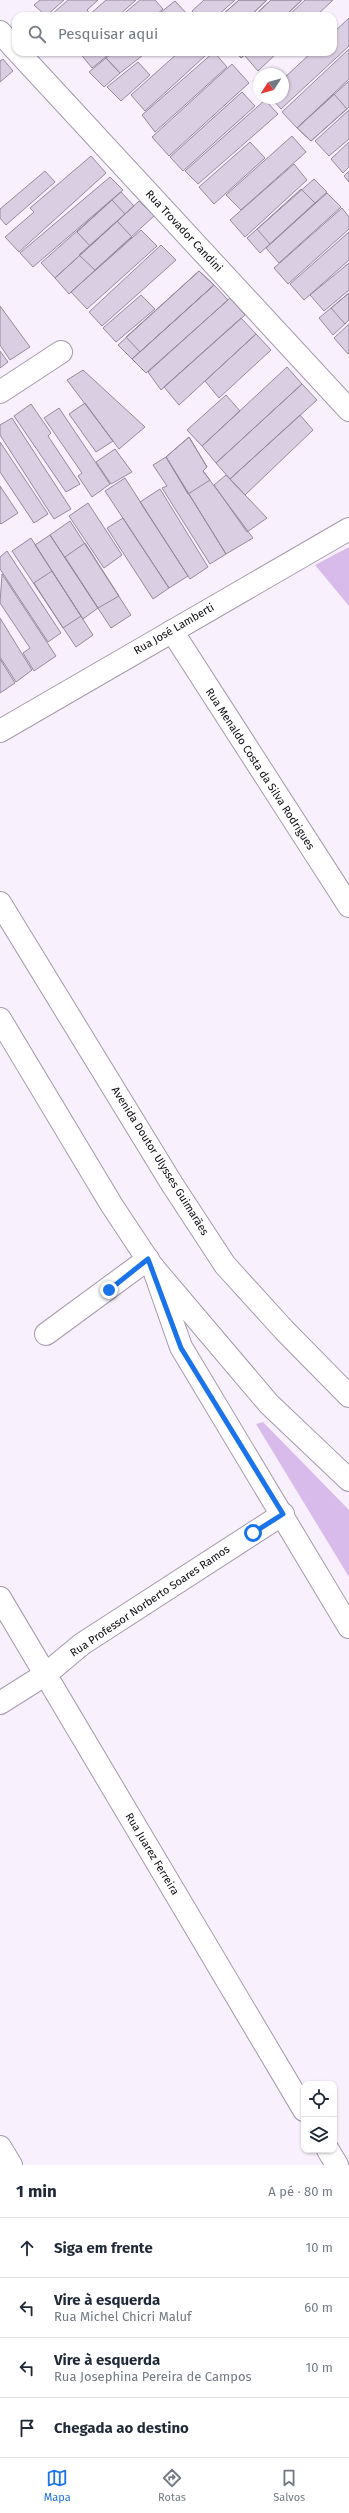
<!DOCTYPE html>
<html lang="pt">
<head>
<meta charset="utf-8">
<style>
  body { margin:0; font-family:"Fira Sans",sans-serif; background:#f2f2f3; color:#1f2937 }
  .controls { position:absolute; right:12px; bottom:12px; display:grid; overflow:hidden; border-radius:8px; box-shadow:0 1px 3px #0004 }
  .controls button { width:36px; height:36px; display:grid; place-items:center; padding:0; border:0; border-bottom:1px solid #e0e1e3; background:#fff; color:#1f2937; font:20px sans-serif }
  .compass { position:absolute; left:253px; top:68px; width:36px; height:36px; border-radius:50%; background:#fff; box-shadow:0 1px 3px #0004; rotate:234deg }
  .stop { position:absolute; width:12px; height:12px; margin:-9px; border:3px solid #1a73e8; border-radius:50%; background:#fff }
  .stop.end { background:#1a73e8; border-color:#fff; box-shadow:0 1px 4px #0008 }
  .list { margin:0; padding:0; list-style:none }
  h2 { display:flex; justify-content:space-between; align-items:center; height:52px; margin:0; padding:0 16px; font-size:17px }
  h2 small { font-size:13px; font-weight:400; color:#747a83 }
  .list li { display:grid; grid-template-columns:26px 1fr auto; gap:12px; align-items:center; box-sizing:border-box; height:60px; padding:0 16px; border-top:1px solid #e0e1e3 }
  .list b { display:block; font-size:15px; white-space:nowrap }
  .list p { margin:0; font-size:13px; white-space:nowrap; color:#747a83 }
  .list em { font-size:13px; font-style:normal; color:#747a83 }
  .icon { flex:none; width:22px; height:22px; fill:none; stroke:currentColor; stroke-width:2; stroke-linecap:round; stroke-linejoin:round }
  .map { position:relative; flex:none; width:349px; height:2165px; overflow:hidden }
  .search { position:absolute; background:#fff; box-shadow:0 1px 3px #0004; left:12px; right:12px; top:12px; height:44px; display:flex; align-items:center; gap:10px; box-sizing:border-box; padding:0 14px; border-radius:12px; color:#747a83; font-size:15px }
  .sheet { height:292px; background:#fff }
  nav { display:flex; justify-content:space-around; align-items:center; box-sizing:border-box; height:56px; border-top:1px solid #e0e1e3; background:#fff; font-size:11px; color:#747a83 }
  nav a { display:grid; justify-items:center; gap:2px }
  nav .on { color:#1a73e8 }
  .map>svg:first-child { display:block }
</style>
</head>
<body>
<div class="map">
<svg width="349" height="2165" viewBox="0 0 349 2165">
  <rect width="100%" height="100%" fill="#f8f1fd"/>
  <!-- green -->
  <path fill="#d8baeb" d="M349 547V606L315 565Z
    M263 1422 349 1510V1577L256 1424Z"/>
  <!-- building -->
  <path fill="#dacee2" stroke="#948a9c" d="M40 0H64L46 16 34 5Z
    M68 0H98L87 10 90 14 88 16H50Z
    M106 0H136L118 16H88Z
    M140 0H155L163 9 155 16H121Z
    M204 0H235L217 16H196L192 11Z
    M239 0H267L250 16H221Z
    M239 0H267L250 16H221Z
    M271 0H302L285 16H254Z
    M271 0H302L285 16H254Z
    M305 0H333L316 16H288Z
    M175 1 189 16H156Z
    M349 18V46L281 109 271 98H283V79L312 52H333V33Z
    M349 49V79L297 128 282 112Z
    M79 52H112L92 68Z
    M114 52H147L120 73 106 58Z
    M179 52H204L206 55 145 111 131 95Z
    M214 52 227 67 155 132 142 115Z
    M236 52H248L241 58Z
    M236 52H248L241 58Z
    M249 52H278L258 71 245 56Z
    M106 58 120 73 104 87 89 72Z
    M3 59 13 71 0 82V61Z
    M138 62 150 75 121 101 107 87Z
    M232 64 249 83 169 156 152 137Z
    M349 81V107L311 141 297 128Z
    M242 92 255 106 183 171 170 157Z
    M334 94 347 109 311 141 297 128Z
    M265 100 278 114 198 184 185 171Z
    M349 110V139L329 156 315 141Z
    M292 136 306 152 241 210 226 195Z
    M250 142 265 158 214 204 199 187Z
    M349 142V167L343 173 331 159Z
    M91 156 106 173 19 252 5 237 34 212 30 208Z
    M294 164 307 180 245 237 230 220Z
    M45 171 55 182 6 225 0 218V209Z
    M349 171V182L344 176Z
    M110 177 123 190 33 267 20 253Z
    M314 179 327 192 260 253 247 238Z
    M301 189 315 203 270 244 257 229Z
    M121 192 134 206 55 278 41 263Z
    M327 193 341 207 279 263 266 248Z
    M112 200 125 214 90 246 77 232Z
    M139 201 154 216 69 294 55 278Z
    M342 208 349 217V229L288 284 274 268Z
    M117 221 132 237 95 270 79 255Z
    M141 230 157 246 87 309 71 292Z
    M349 232V260L304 300 290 284Z
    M161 245 176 260 102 326 89 312Z
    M349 263V290L324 311 310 295Z
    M199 271 214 285 132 359 118 345Z
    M199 271 214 285 140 352 126 337Z
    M214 285 228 300 146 373 132 359Z
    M349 293V320L333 335 319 318Z
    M349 293V320L345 324 331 308Z
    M141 295 155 309 116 342 103 328Z
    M230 298 245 315 161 390 148 372Z
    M0 306 30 347 10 360 0 345Z
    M241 318 256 334 179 405 164 387Z
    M349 324V353L348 354 334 338Z
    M256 334 271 350 219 398 205 381Z
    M0 351 8 362 0 368Z
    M287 367 302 384 216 463 202 446Z
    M83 370 145 427 119 449 67 380Z
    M302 384 317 400 230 479 216 463Z
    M226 395 240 411 202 446 187 430Z
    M85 403 113 441 96 452 69 414Z
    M31 404 51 433 48 436 80 484 66 492 14 416Z
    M59 408 110 484 92 497 78 476 82 473 44 418Z
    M300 415 313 430 245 495 230 479Z
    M12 418 71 509 54 519 0 435V425Z
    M189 437 207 467 203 471 253 538 226 554 166 457Z
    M189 437 207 467 203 471 210 480 188 494 166 457Z
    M0 442 48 514 34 523 0 472Z
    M115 449 132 472 111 484 96 462Z
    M166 457 226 554 210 564 162 488 167 486 153 465Z
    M226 475 267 518 247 532 214 485Z
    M125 478 188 576 169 588 105 491Z
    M0 486 18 513 1 524 0 523Z
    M160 489 208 567 190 579 140 502Z
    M88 503 122 555 104 568 69 516Z
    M123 518 169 588 153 599 107 528Z
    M70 521 131 615 111 628 50 535Z
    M50 535 98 608 83 619 35 545Z
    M31 538 93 635 76 647 12 551Z
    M85 543 119 596 98 608 65 557Z
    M7 551 61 633 48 642 0 569V557Z
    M52 571 81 616 63 628 34 583Z
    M2 574 56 656 34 671 23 653 30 648 0 603Z
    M0 618 32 670 16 682 0 657Z
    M0 659 15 683 0 693Z"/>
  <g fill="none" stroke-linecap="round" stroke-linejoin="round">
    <!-- minor casing -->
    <g stroke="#a499ab" stroke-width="24">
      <path id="minor" d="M0 32 16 50
        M18 52 349 410
        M0 392 61 352
        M172 631 349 906
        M46 1334 148 1259
        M0 1598 304 2110
        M0 1703 46 1674 82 1644 283 1514
        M0 2147 11 2165
        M328 2150 337 2165"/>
    </g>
    <!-- tertiary casing -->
    <g stroke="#a499ab" stroke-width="24">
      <path id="tertiary" d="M0 731 349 529
        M153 1267 181 1347 349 1627"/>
    </g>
    <!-- secondary casing -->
    <g stroke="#a499ab" stroke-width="24">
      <path id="secondary" d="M0 903 172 1184 225 1265 284 1330 349 1396
        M0 1019 111 1204 152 1266 269 1404 349 1480"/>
    </g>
    <!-- minor -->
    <use href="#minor" stroke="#fff" stroke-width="22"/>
    <!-- tertiary -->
    <use href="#tertiary" stroke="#fff" stroke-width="22"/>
    <!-- secondary -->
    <use href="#secondary" stroke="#fff" stroke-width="22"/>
  </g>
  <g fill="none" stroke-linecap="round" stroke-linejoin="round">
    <!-- route -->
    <path stroke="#1a73e8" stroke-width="5" d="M109 1290 148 1259 181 1348 283 1514 253 1533"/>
  </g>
  <g text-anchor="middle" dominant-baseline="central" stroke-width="3" stroke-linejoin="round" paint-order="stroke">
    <!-- street labels -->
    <g font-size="11" fill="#0e0a10" stroke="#fff">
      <text transform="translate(184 231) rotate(47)">Rua Trovador Candini</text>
      <text transform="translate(174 629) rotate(-30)">Rua José Lamberti</text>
      <text transform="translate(260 769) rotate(57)">Rua Menaldo Costa da Silva Rodrigues</text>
      <text transform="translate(160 1161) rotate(58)">Avenida Doutor Ulysses Guimarães</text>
      <text transform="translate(150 1601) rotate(-34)">Rua Professor Norberto Soares Ramos</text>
      <text transform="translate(152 1854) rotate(59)">Rua Juarez Ferreira</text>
    </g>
  </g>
</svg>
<div class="controls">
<button><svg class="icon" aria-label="locate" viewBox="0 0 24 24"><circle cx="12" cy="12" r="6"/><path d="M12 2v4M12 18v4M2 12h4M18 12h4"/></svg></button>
<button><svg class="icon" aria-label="layers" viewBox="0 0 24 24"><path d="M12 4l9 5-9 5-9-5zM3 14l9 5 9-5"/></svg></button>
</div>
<svg class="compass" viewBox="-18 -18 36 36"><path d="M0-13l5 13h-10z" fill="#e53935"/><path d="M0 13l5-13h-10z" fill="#747a83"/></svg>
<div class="stop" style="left:253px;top:1533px"></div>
<div class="stop end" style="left:109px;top:1290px"></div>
<div class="search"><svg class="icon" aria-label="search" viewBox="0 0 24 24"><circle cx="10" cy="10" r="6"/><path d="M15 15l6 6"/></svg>Pesquisar aqui</div>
</div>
<section class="sheet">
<h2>1 min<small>A pé · 80 m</small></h2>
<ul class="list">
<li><svg class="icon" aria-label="ahead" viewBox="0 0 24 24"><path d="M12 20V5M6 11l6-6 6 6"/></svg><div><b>Siga em frente</b></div><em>10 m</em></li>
<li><svg class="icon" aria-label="left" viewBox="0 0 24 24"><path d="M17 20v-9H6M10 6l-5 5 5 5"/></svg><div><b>Vire à esquerda</b><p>Rua Michel Chicri Maluf</p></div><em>60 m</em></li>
<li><svg class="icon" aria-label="left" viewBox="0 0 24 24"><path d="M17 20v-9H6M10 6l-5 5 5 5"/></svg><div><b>Vire à esquerda</b><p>Rua Josephina Pereira de Campos</p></div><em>10 m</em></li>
<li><svg class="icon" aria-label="arrive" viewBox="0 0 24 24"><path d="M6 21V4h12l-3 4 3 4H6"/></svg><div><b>Chegada ao destino</b></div></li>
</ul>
</section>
<nav>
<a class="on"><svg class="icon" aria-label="map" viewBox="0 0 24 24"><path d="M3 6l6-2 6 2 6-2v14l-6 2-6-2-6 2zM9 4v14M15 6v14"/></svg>Mapa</a>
<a><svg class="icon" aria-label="directions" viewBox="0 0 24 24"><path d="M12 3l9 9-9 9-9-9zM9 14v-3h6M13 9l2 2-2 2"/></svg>Rotas</a>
<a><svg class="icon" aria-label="saved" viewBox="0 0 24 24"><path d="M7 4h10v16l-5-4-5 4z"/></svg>Salvos</a>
</nav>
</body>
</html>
